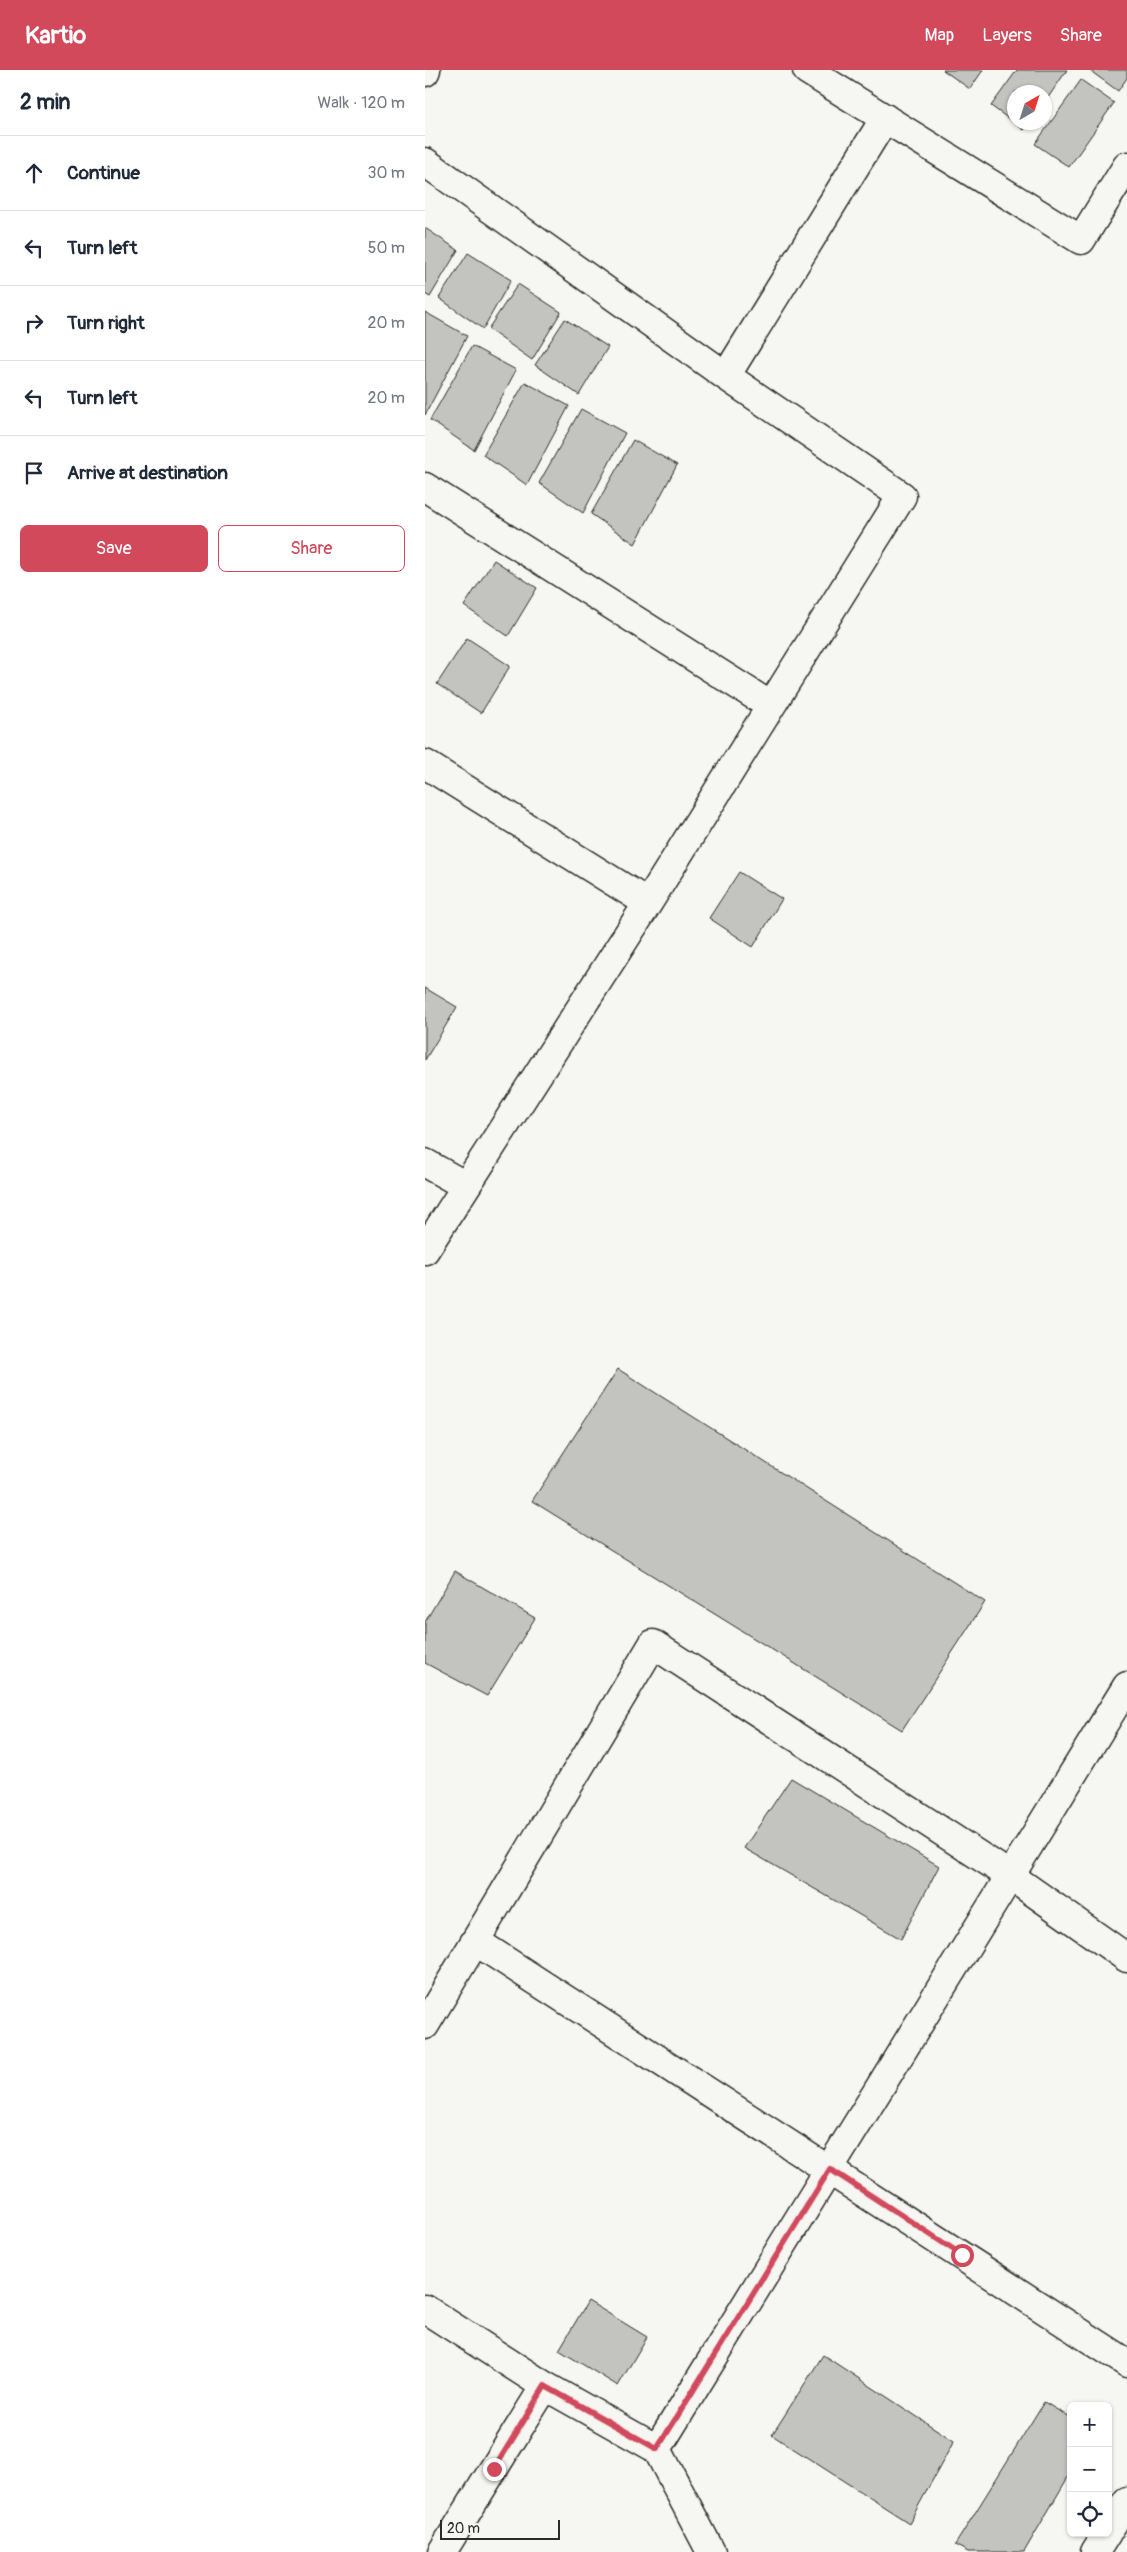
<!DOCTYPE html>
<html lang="en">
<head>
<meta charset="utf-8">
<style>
  body { margin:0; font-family:Pangolin,sans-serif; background:#f6f6f7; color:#1f2937 }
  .controls { position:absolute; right:15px; bottom:15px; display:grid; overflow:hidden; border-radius:8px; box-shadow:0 1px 4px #0004 }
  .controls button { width:45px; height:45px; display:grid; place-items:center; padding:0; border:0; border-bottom:1px solid #e0e1e3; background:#fff; color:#1f2937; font:25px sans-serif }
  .compass { position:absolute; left:582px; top:15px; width:45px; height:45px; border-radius:50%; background:#fff; box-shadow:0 1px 4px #0004; rotate:39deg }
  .scale { position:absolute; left:15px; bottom:12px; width:120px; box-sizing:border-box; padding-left:5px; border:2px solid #2b2b2b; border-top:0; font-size:14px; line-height:18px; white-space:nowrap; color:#2b2b2b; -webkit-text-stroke:4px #f6f6f2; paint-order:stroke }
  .stop { position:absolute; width:15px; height:15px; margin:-11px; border:4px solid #d1495b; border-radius:50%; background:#fff }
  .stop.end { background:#d1495b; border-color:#fff; box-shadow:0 1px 5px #0008 }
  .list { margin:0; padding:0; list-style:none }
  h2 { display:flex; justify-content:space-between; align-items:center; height:65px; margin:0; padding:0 20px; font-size:21px }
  h2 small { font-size:16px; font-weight:400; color:#747a83 }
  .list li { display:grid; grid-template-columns:32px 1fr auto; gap:15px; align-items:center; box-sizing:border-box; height:75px; padding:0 20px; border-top:1px solid #e0e1e3 }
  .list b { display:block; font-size:19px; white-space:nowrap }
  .list em { font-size:16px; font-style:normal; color:#747a83 }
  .actions { display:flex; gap:10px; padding:15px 20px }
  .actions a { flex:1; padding:11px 0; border:1px solid #d1495b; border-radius:8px; text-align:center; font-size:18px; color:#d1495b }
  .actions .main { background:#d1495b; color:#fff }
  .icon { flex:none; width:28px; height:28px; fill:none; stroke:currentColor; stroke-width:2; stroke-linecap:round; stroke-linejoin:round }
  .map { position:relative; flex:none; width:702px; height:2482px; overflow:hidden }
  header { display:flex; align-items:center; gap:30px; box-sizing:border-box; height:70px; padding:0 25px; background:#d1495b; color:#fff }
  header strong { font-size:24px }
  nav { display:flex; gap:28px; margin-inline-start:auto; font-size:18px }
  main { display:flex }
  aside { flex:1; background:#fff }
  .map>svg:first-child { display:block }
</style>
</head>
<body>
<header>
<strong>Kartio</strong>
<nav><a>Map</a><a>Layers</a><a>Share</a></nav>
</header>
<main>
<aside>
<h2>2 min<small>Walk · 120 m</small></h2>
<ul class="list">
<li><svg class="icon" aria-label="ahead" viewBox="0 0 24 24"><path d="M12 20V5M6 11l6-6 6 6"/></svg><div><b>Continue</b></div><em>30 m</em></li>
<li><svg class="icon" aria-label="left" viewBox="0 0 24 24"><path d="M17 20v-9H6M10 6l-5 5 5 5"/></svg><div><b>Turn left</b></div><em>50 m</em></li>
<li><svg class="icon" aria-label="right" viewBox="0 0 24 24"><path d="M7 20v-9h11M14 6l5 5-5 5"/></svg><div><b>Turn right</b></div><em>20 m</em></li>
<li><svg class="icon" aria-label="left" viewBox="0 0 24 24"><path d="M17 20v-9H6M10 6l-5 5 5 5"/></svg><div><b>Turn left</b></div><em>20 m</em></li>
<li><svg class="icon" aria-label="arrive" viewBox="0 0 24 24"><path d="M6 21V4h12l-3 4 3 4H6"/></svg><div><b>Arrive at destination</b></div></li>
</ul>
<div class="actions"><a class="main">Save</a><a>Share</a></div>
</aside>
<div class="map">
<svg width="702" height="2482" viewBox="0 0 702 2482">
  <rect width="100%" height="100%" fill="#f6f6f2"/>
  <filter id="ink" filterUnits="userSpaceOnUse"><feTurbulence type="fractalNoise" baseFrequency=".02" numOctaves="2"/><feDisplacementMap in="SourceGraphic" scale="10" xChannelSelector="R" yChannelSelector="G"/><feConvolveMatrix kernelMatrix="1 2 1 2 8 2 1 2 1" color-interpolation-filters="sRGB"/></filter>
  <g filter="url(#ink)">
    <!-- building -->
    <path fill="#c3c3c0" stroke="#2b2b2b" d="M518 0H558L545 19Z
      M592 0H642L620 32V22H590V52H605L599 60 566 36Z
      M664 0H702V8L693 21Z
      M656 10 689 33 644 97 610 74Z
      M0 158 33 180 5 227 0 224Z
      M43 183 86 210 58 259 14 228Z
      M93 214 136 242 107 290 63 259Z
      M0 242 42 266 0 345Z
      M140 249 183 277 154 325 110 295Z
      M47 276 91 300 49 380 5 350Z
      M100 312 144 336 102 415 58 385Z
      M156 339 200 363 158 443 114 413Z
      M208 370 252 395 210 474 166 444Z
      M69 490 112 518 83 566 39 536Z
      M42 568 85 596 56 643 12 614Z
      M314 802 357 829 328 877 284 848Z
      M0 918 32 937 0 990Z
      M193 1299 560 1532 477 1660 107 1431Z
      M30 1501 110 1548 62 1626 0 1593V1552Z
      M366 1708 514 1796 476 1869 319 1778Z
      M163 2231 222 2267 193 2316 134 2280Z
      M398 2285 529 2371 484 2453 347 2365Z
      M619 2332 646 2348V2402L599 2482H543L530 2475Z"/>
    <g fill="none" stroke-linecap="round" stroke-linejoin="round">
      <!-- minor casing -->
      <g stroke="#2b2b2b" stroke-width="31">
        <path id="minor" d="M382 0 656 170 702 96
          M0 2 1 0
          M0 92 301 306 477 426 223 833 0 1180
          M301 306 460 48
          M0 417 346 636
          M0 694 223 833
          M0 1093 41 1116
          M50 1871 702 2293
          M0 1955 228 1574 584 1805 702 1888
          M0 2239 120 2316 232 2379
          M683 2461 702 2431
          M17 2482 120 2316
          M286 2482 232 2379 702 1616
          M670 2482 682 2463"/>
      </g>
      <!-- minor -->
      <use href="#minor" stroke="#f6f6f2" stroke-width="28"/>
    </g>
  </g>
  <g fill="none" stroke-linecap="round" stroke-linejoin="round" filter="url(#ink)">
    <!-- route -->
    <path stroke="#d1495b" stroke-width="6" d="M69 2399 120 2316 232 2379 405 2099 537 2185"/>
  </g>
</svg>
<div class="controls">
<button>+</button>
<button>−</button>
<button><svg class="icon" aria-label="locate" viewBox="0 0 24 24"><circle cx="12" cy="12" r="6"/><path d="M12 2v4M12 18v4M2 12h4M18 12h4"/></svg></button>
</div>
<svg class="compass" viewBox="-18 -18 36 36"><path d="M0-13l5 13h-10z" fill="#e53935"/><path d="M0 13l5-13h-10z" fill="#747a83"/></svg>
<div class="scale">20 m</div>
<div class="stop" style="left:537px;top:2185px"></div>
<div class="stop end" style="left:69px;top:2399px"></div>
</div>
</main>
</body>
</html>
